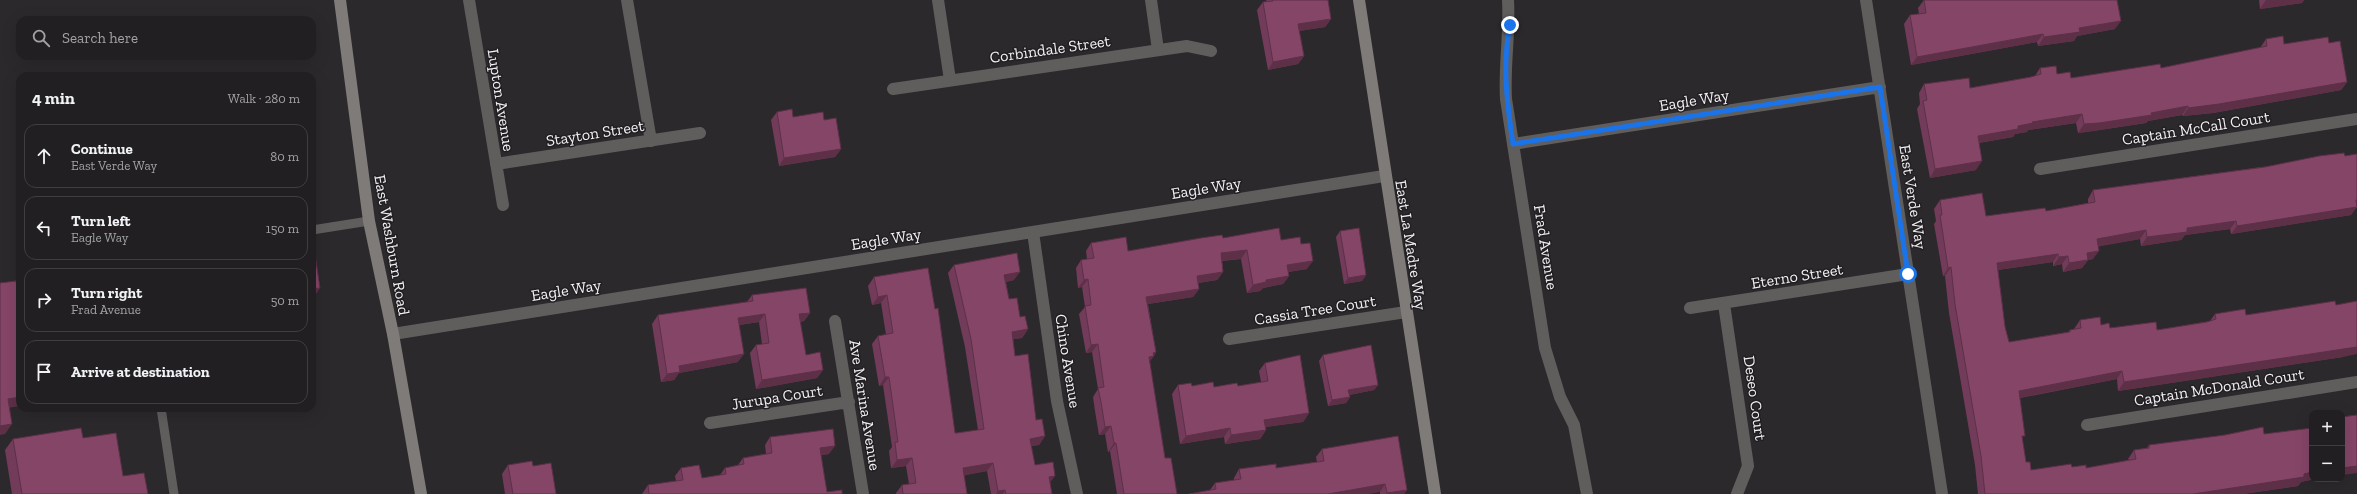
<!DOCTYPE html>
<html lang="en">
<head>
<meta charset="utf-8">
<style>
  body { margin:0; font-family:"Zilla Slab",serif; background:#29272a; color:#f1f3f6 }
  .controls { position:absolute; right:12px; bottom:12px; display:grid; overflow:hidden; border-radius:8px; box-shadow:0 4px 16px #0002 }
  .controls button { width:36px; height:36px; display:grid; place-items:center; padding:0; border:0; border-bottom:1px solid #3e3d40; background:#211f22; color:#f1f3f6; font:20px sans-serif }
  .stop { position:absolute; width:12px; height:12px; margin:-9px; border:3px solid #1a73e8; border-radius:50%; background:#fff }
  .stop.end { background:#1a73e8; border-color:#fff; box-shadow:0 1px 4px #0008 }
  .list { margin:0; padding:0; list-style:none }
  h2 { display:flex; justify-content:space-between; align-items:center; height:52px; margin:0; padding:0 16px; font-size:17px }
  h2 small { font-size:13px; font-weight:400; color:#a2a2a5 }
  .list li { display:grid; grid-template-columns:26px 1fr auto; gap:12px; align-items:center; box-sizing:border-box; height:64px; margin:0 8px 8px; padding:0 8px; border:1px solid #3e3d40; border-radius:12px }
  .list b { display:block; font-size:15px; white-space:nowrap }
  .list p { margin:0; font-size:13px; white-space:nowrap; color:#a2a2a5 }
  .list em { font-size:13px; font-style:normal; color:#a2a2a5 }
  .icon { flex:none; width:22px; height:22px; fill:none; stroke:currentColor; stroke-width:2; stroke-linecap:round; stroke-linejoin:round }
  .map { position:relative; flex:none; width:2357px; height:494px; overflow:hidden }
  .search { position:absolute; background:#211f22; box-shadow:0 4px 16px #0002; left:16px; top:16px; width:300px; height:44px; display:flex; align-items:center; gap:10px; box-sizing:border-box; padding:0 14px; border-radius:12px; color:#a2a2a5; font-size:15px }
  .panel { position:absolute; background:#211f22; box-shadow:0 4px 16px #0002; left:16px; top:72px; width:300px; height:340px; border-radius:12px }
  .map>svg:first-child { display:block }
</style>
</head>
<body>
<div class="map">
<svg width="2357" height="494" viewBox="0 0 2357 494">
  <rect width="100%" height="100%" fill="#2c292d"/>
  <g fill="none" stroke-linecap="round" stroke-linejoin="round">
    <!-- lane -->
    <path stroke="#605e5d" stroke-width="9" d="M312 230 369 221
      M161 408 174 494"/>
    <!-- street -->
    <path stroke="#605e5d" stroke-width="12" d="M469 0 503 205
      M627 0 651 141
      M938 0 950 80
      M1151 0 1158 50
      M1508 0C1510 33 1504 66 1506 99L1545 348 1560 397 1574 425 1587 494
      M1866 0 1942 494
      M893 89 1187 46 1211 51
      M1513 144 1880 87
      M496 164 700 133
      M2040 169 2357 119
      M1033 232 1057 401 1077 494
      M1724 304 1748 466 1737 494
      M1690 308 1908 274
      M835 321 863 494
      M393 334 1384 176
      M1229 339 1406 312
      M710 423 849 402
      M2087 425 2357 382"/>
    <!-- secondary -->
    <path stroke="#7e7b79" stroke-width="12" d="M340 0 369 221 393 334 421 494
      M1359 0 1435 494"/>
  </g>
  <!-- wall -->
  <path fill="#723b59" d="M1266 0H1328L1331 19 1325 27 1299 31 1304 56 1298 64 1268 70 1257 10 1263 2H1267Z
    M1924 0H2117L2115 29 2077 36 2074 41 2038 46 2037 42 1911 65 1904 24 1910 15 1919 14 1918 8Z
    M2259 0H2304L2302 3 2260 9Z
    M2266 39 2284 44 2329 43 2347 82 2341 90 2213 113 2183 116 2182 115 2148 121 2146 123 2093 131 2078 133 2076 123 2028 130 2027 132 2015 134 2013 137 1979 143 1976 170 1930 178 1917 109 1920 104 1919 93 1924 84 1970 88 2035 76 2040 68 2071 78 2161 68 2260 48Z
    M777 112 793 117 824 120 841 149 835 157 779 166 771 120Z
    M2357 154V208H2356L2351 215 2231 234 2230 229 2185 235 2181 240 2141 246 2140 239 2098 246 2093 259 2088 260 2082 268 2063 272 2062 264 2053 266V262L1998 270 2005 327 2009 342 2068 332 2070 330H2074V329L2080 320 2101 325 2110 328 2157 330 2210 321 2215 314 2246 315 2343 357 2118 391 2117 379 2020 398 2022 439 2026 462 2031 470 2072 467 2086 468 2129 460 2128 459 2134 450 2147 448 2149 445 2264 434 2310 480 2301 482 2298 486 2243 494H1978L1975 465 1949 313 1945 276H1943L1934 224 1936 221 1934 209 1940 200 1986 216 2046 211 2088 203V199L2093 190Z
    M1340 231 1366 275 1362 281 1344 284 1336 237Z
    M1223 238 1281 240 1301 244 1307 269 1288 272 1289 276 1283 284 1263 288 1260 291 1247 293 1241 259 1222 261 1223 272 1217 280 1198 283 1199 289 1193 297 1148 304 1156 352 1149 362 1165 458 1177 494H1117L1110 451 1108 452 1105 434 1099 435 1095 411 1093 397 1098 389 1092 352 1086 353 1079 314 1085 307 1082 287 1078 288 1076 268 1081 260 1087 259 1086 251 1091 243 1128 251Z
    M954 265 1014 280 1006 282 1009 299 1028 329 1022 338 1013 339 1015 356 1036 420 1045 436 1039 445 1031 446 1035 465 1050 483 1052 494H991L987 471 964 475 967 494H896V493L902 485 909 484 906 466 891 468 889 451 892 447 883 385 879 386 872 344 878 336 886 335 881 303 872 305 868 286 874 277 928 268 955 433H957L978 430 965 347 948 273Z
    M752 295 810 313 804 321 800 322 806 355 823 370 817 378 756 389 750 353 756 345 762 344 759 322 739 325 738 362 679 373 674 380 661 382 652 324 658 315 747 302Z
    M1323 355 1378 385 1374 390 1349 395 1350 397 1346 403 1328 406 1319 361Z
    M1265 363 1309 413 1303 422 1265 427 1266 430 1260 439 1225 444 1224 437 1180 444 1172 394 1178 385 1214 387 1238 386 1261 382 1259 371Z
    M770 437 829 454 821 455 827 492 842 494H642L648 485 676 481 675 476 681 468 702 478 720 475 725 468 738 465 743 458 766 454 765 445Z
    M83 438 123 476 148 494H12L5 450 13 439Z
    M1322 449 1407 490 1404 494H1380V492L1210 490 1215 483 1234 480V478L1239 469 1276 468 1317 462 1316 457Z
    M508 465 533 466 556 494H505L502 474Z"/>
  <!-- shaded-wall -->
  <path fill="#5d3048" d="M2266 0H2304L2302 3 2260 9Z
    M1331 19 1325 27 1292 32 1298 24Z
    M2121 21 2115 29 2077 36 2074 41 2038 46 2044 37 2079 28Z
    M2043 34 2037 42 1911 65 1917 57Z
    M1304 56 1298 64 1268 70 1273 62Z
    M2347 82 2341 90 2213 113 2183 116 2188 108Z
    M2188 106 2182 115 2148 121 2146 123 2093 131 2078 133 2084 124Z
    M2082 114 2076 123 2028 130 2027 132 2015 134 2013 137 1972 144 1978 136 2032 122Z
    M841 149 835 157 779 166 784 158Z
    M1982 161 1976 170 1930 178 1935 169Z
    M2356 200H2357V208H2356L2351 215 2231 234 2237 226Z
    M2236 221 2230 229 2185 235 2181 240 2141 246 2147 237 2187 228Z
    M2146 230 2140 239 2091 248 2097 239Z
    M1247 250 1241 259 1215 261 1221 253Z
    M2099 251 2093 259 2088 260 2082 268 2063 272 2069 263 2087 253Z
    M2058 254 2053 262 1991 271 1997 263Z
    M2068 256 2062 264 2053 266 2059 257Z
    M1313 261 1307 269 1281 273 1287 265Z
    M1951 267 1945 276H1943L1948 268Z
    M1020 272 1014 280 999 283 1004 275Z
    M1223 272 1217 280 1191 284 1197 276Z
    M1366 275 1362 281 1344 284 1348 278Z
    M1289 276 1283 284 1263 288 1260 291 1247 293 1253 285 1266 280Z
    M1088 279 1082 287 1078 288 1084 280Z
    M320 288 316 294 312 295V289Z
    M1199 289 1193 297 1141 305 1146 297Z
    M887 295 881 303 872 305 878 297Z
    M810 313 804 321 793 323 799 314Z
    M765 314 759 322 732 326 738 318Z
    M1028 329 1022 338 1006 340 1012 332Z
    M1098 344 1092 352 1086 353 1091 345Z
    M2357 347V354L2343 357 2118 391 2124 382Z
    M1156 352 1154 356 1148 364 1149 357 1153 353Z
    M744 354 738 362 679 373 674 380 661 382 667 374 679 366Z
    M823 370 817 378 756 389 762 380Z
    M2122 371 2117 379 2013 399 2019 391Z
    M885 377H889L883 385 879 386Z
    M1378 385 1374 390 1344 396 1348 390Z
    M20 397V406L1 409 8 399Z
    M1350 397 1346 403 1328 406 1332 400Z
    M1309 413 1303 422 1258 428 1264 420Z
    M12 424 5 434 0 435V426Z
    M1111 426 1105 434 1099 435 1105 427Z
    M1230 428 1224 437 1180 444 1186 436Z
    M1266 430 1260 439 1225 444 1231 435Z
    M1045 436 1039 445 1024 447 1030 439Z
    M1114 443H1116L1110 451 1108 452Z
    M835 446 829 454 815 456 820 448Z
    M912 458 906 466 891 468 897 460Z
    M993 463 987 471 957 477 963 468Z
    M2357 466V473L2342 475V468Z
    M2312 472V479H2315L2301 482 2298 486 2243 494H2193L2304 474Z
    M1055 476 1049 484V477Z
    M1385 484 1380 492 1369 494H1328Z
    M1005 490 1003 494H996L998 491Z
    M1407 490 1404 494H1386L1387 493Z"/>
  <!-- building -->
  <path fill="#854567" stroke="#5d3048" d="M1273 0H1328L1331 19 1298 24 1304 56 1273 62 1263 2 1273 1Z
    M1924 0H2117L2121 21 2079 28 2080 32 2044 37 2043 34 1917 57 1910 15 1926 13Z
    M2283 36 2284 44 2328 37 2329 43 2340 41 2347 82 2219 104 2188 108V106L2151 113 2152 115 2099 123 2084 124 2082 114 2032 122 2033 123 2018 126V129L1978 136 1982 161 1935 169 1923 101 1927 100 1924 84 1969 78 1970 88 2031 77 2041 74 2040 68 2056 66 2057 74 2070 72 2071 78 2160 64 2161 68 2267 46 2266 39Z
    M792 109 793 117 823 112 824 120 836 118 841 149 784 158 777 112Z
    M2344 153 2345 156 2357 154V200H2356L2357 207 2237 226 2236 221 2187 228V232L2147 237 2146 230 2097 239 2099 251 2087 253 2088 260 2069 263 2068 256 2059 257 2058 254 1997 263 2005 327 2009 342 2070 332V330L2081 328 2080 320 2100 317 2101 325 2109 323 2110 328 2156 322 2157 330 2207 322 2216 319 2215 314 2245 309 2246 315 2335 301 2336 305 2357 301V347L2124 382 2122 371 2019 391 2025 436H2022L2026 462H2030L2031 470 2071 464 2072 467 2086 465V468L2136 459 2134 450 2149 448V445L2225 435 2263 427 2264 434 2312 428V472L2304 474V477L2193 494H1985L1981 456 1955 304 1951 267 1948 268 1940 215H1942L1940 200 1982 193 1986 216 2045 208 2046 211 2095 202 2093 190 2265 167 2319 156Z
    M1279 228 1281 240 1300 237 1301 244 1310 243 1313 261 1287 265 1289 276 1266 280V282L1253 285 1247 250 1221 253 1223 272 1197 276 1199 289 1146 297 1156 352 1153 353 1154 356 1149 357 1165 458H1171L1177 494H1124L1116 443H1114L1111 426 1105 427 1101 402 1098 388 1104 387 1098 344 1091 345 1085 306 1091 305 1088 279 1084 280 1081 260 1094 258 1091 243 1126 237 1128 251 1201 238 1222 235 1223 238Z
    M1359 228 1366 275 1348 278 1340 231Z
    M312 248H314L320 288 312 289Z
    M1017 253 1020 272 1004 275 1009 299 1017 298 1020 317 1025 316 1028 329 1012 332 1015 356 1028 354 1036 420 1042 419 1045 436 1030 439 1035 465 1053 462 1055 476 1049 477 1052 494H1006L1005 490 998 491 993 463 963 468 967 494H903L902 485 916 483 912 458 897 460 895 442H898L889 377H885L878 336 893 333 887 295 878 297 874 277 928 268 935 309 938 308 955 433H957L984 429 971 339 954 265Z
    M16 281 20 309V397L8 399 12 424 0 426V283Z
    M806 288 810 313 799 314 806 355 820 352 823 370 762 380 756 345 769 343 765 314 738 318 744 354 679 366 680 372 667 374 658 315 753 301 752 295Z
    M1371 345 1378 385 1348 390 1350 397 1332 400 1323 355Z
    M1300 355 1309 413 1264 420 1266 430 1231 435 1230 428 1186 436 1178 385 1191 383 1192 386 1213 382 1214 387 1237 383 1238 386 1268 381 1265 363Z
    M2357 415V466L2342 468V417Z
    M81 428 83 438 116 433 123 476 144 473 148 494H22L13 439Z
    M833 429 835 446 820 448 824 474 827 492 842 490V494H649L648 485 683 480 681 468 699 465 702 478 726 474 725 468 744 464 743 458 772 453 770 437Z
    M1398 436 1407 490 1387 493 1385 484 1328 494H1189L1216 489 1215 483 1241 479 1239 469 1276 464V468L1324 461 1322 449Z
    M532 461 533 466 551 463 556 494H513L508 465Z"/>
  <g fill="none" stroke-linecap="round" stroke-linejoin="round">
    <!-- route -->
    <path stroke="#1a73e8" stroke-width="5" d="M1510 25C1502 65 1507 103 1513 144L1880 87 1908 274"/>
  </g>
  <g text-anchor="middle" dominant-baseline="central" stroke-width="3" stroke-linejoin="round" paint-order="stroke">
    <!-- street labels -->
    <g font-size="16" fill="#f2f0f3" stroke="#221f23">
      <text transform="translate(1050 49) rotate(-8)">Corbindale Street</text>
      <text transform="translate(501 100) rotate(81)">Lupton Avenue</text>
      <text transform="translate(1694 100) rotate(-9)">Eagle Way</text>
      <text transform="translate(2196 128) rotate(-9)">Captain McCall Court</text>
      <text transform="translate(595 133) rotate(-9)">Stayton Street</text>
      <text transform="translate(1206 188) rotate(-9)">Eagle Way</text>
      <text transform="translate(1913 197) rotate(81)">East Verde Way</text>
      <text transform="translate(886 239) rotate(-9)">Eagle Way</text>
      <text transform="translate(392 245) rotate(80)">East Washburn Road</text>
      <text transform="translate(1411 245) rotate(81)">East La Madre Way</text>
      <text transform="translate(1546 247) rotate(81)">Frad Avenue</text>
      <text transform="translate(1797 276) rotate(-9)">Eterno Street</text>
      <text transform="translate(566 290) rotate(-9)">Eagle Way</text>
      <text transform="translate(1315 310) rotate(-9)">Cassia Tree Court</text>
      <text transform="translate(1068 361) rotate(81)">Chino Avenue</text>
      <text transform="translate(2219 387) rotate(-9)">Captain McDonald Court</text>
      <text transform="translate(777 397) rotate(-9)">Jurupa Court</text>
      <text transform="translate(1755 398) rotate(82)">Deseo Court</text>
      <text transform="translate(865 405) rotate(81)">Ave Marina Avenue</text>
    </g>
  </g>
</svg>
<div class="controls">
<button>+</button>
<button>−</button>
</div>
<div class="stop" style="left:1908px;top:274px"></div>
<div class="stop end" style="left:1510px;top:25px"></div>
<div class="search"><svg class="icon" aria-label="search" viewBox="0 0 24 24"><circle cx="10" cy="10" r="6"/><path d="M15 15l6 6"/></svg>Search here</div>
<section class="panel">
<h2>4 min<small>Walk · 280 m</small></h2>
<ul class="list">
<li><svg class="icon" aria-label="ahead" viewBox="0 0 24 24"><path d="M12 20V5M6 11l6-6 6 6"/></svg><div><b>Continue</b><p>East Verde Way</p></div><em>80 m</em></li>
<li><svg class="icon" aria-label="left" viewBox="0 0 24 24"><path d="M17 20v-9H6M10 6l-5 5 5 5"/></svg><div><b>Turn left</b><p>Eagle Way</p></div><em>150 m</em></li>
<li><svg class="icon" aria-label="right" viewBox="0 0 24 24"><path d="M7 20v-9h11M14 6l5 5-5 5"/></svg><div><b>Turn right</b><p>Frad Avenue</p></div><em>50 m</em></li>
<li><svg class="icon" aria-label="arrive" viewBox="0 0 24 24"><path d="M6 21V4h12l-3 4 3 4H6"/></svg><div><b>Arrive at destination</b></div></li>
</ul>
</section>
</div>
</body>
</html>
